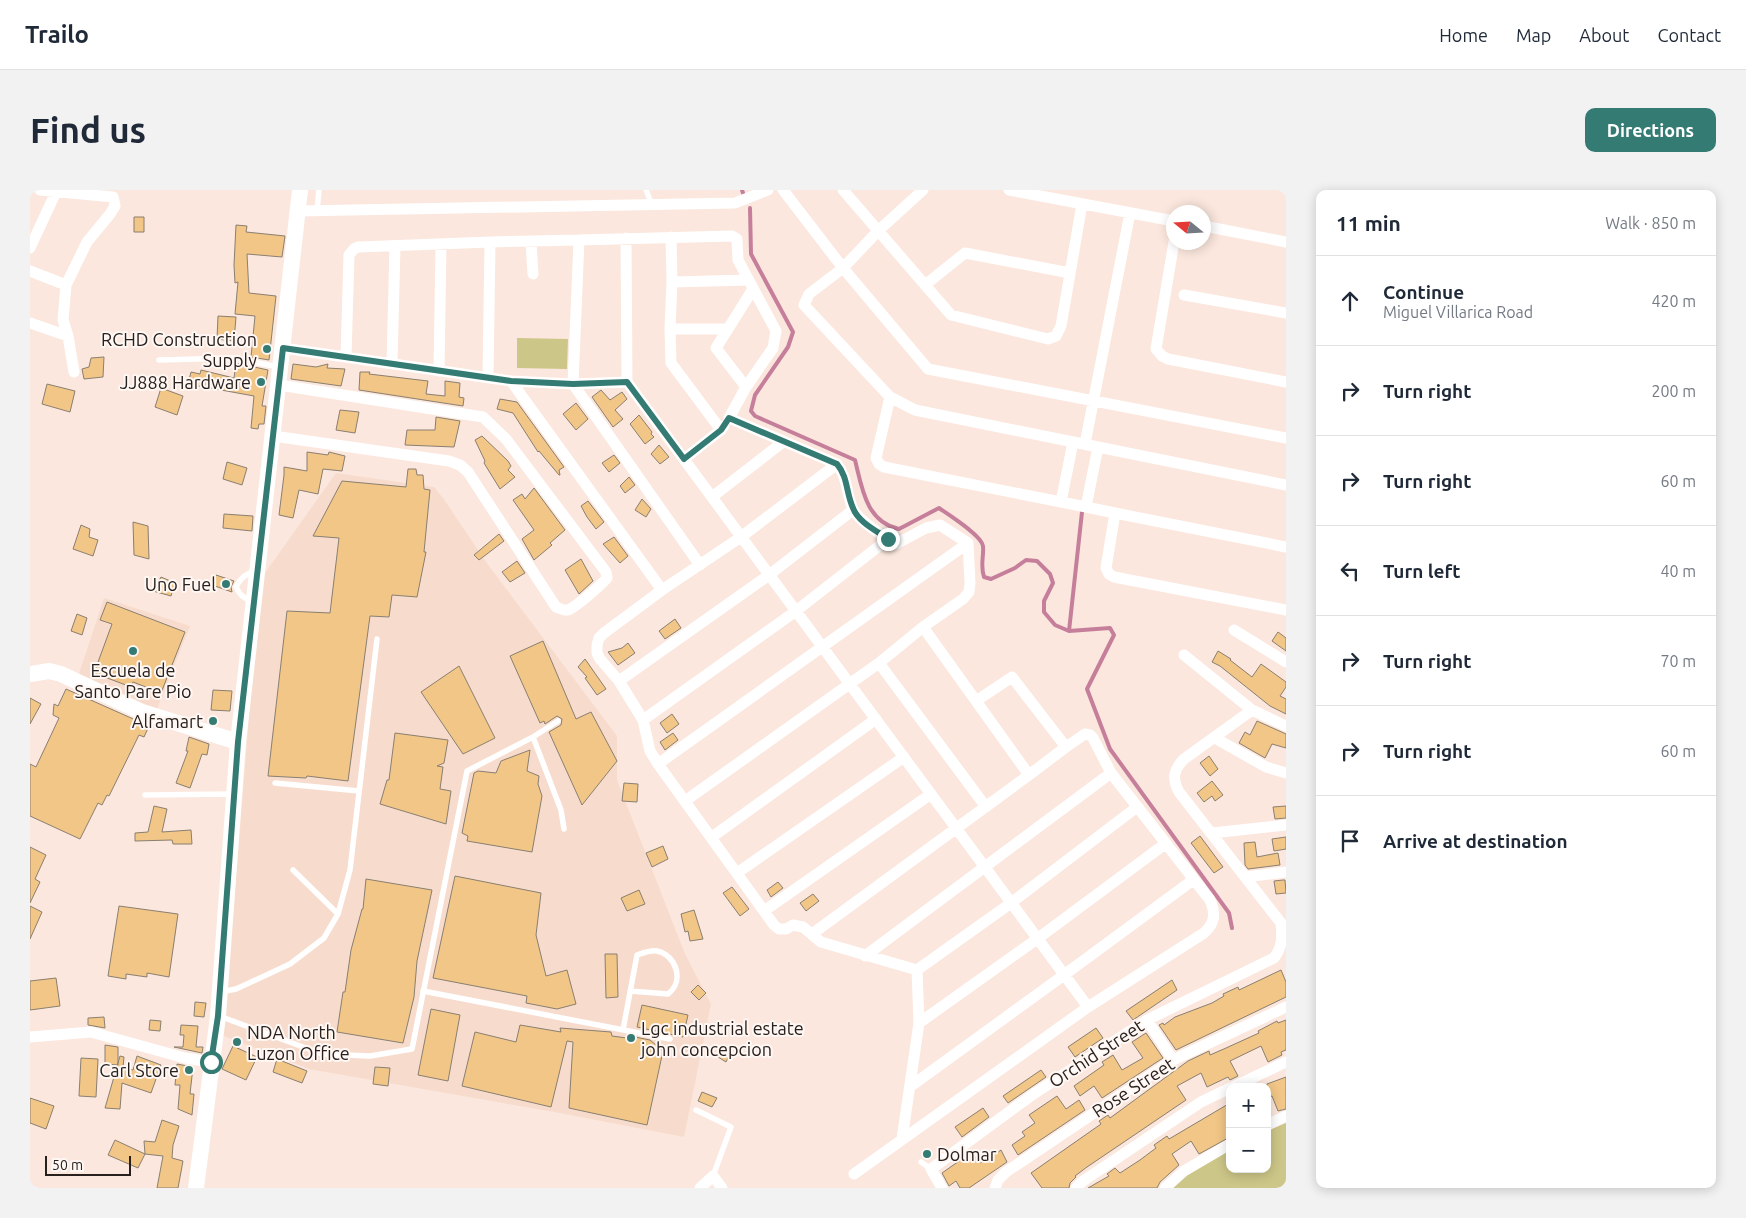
<!DOCTYPE html>
<html lang="en">
<head>
<meta charset="utf-8">
<style>
  body { margin:0; font-family:Ubuntu,sans-serif; background:#f2f2f3; color:#1f2937 }
  .controls { position:absolute; right:15px; bottom:15px; display:grid; overflow:hidden; border-radius:10px; box-shadow:0 2px 12px #0003 }
  .controls button { width:45px; height:45px; display:grid; place-items:center; padding:0; border:0; border-bottom:1px solid #e0e1e3; background:#fff; color:#1f2937; font:25px sans-serif }
  .compass { position:absolute; left:1136px; top:15px; width:45px; height:45px; border-radius:50%; background:#fff; box-shadow:0 2px 12px #0003; rotate:288deg }
  .scale { position:absolute; left:15px; bottom:12px; width:86px; box-sizing:border-box; padding-left:5px; border:2px solid #27201c; border-top:0; font-size:14px; line-height:18px; white-space:nowrap; color:#27201c; -webkit-text-stroke:4px #fff7f3; paint-order:stroke }
  .stop { position:absolute; width:15px; height:15px; margin:-11px; border:4px solid #347b73; border-radius:50%; background:#fff }
  .stop.end { background:#347b73; border-color:#fff; box-shadow:0 1px 5px #0008 }
  .list { margin:0; padding:0; list-style:none }
  h2 { display:flex; justify-content:space-between; align-items:center; height:65px; margin:0; padding:0 20px; font-size:21px }
  h2 small { font-size:16px; font-weight:400; color:#747a83 }
  .list li { display:grid; grid-template-columns:32px 1fr auto; gap:15px; align-items:center; box-sizing:border-box; height:90px; padding:0 20px; border-top:1px solid #e0e1e3 }
  .list b { display:block; font-size:19px; white-space:nowrap }
  .list p { margin:0; font-size:16px; white-space:nowrap; color:#747a83 }
  .list em { font-size:16px; font-style:normal; color:#747a83 }
  .icon { flex:none; width:28px; height:28px; fill:none; stroke:currentColor; stroke-width:2; stroke-linecap:round; stroke-linejoin:round }
  .map { position:relative; flex:none; width:1256px; height:998px; overflow:hidden; border-radius:10px }
  header { display:flex; align-items:center; gap:30px; box-sizing:border-box; height:70px; padding:0 25px; background:#fff; border-bottom:1px solid #e0e1e3 }
  header strong { font-size:24px }
  nav { display:flex; gap:28px; margin-inline-start:auto; font-size:18px }
  .intro { display:flex; align-items:center; justify-content:space-between; box-sizing:border-box; height:120px; padding:0 30px }
  h1 { margin:0; font-size:35px }
  .button { padding:12px 22px; border-radius:10px; background:#347b73; color:#fff; font-size:18px; font-weight:700 }
  main { display:flex; gap:30px; padding:0 30px }
  aside { flex:1; background:#fff; border-radius:10px; box-shadow:0 2px 12px #0003 }
  .map>svg:first-child { display:block }
</style>
</head>
<body>
<header>
<strong>Trailo</strong>
<nav><a>Home</a><a>Map</a><a>About</a><a>Contact</a></nav>
</header>
<div class="intro"><h1>Find us</h1><a class="button">Directions</a></div>
<main>
<div class="map">
<svg width="1256" height="998" viewBox="0 0 1256 998">
  <rect width="100%" height="100%" fill="#fbe7dd"/>
  <!-- built -->
  <path fill="#f7dccd" d="M306 283 404 297 413 308 456 372 587 546V590L655 764 681 814 654 947 530 923 279 879 189 844 197 800 230 390Z
    M74 408 160 436 125 524 48 487Z"/>
  <!-- green -->
  <path fill="#ccc688" d="M487 148 538 149 537 179 487 178Z
    M1256 933V998H1138L1150 985 1200 959V979H1237V941Z"/>
  <g fill="none" stroke-linecap="round" stroke-linejoin="round">
    <!-- stream -->
    <path stroke="#c67f9b" stroke-width="4" d="M712 0 713 3
      M720 18 721 64 763 142 758 157 725 205 721 221 725 226 825 270C832 298 836 332 869 339L909 318C919 325 951 345 953 356 954 367 950 375 954 387L961 389 985 378 996 370 1007 371 1020 384 1023 393 1014 411V422L1025 435 1039 441 1080 438 1084 445 1057 499 1080 559 1199 723 1202 738
      M1039 441 1052 322"/>
  </g>
  <!-- building -->
  <path fill="#f1c687" stroke="#8a7f70" d="M104 27H114V42H104Z
    M206 35 217 36 216 42 255 46 252 67 217 64 219 103 246 106 239 170 221 167 225 126 205 124 208 92 205 93 204 75Z
    M188 126 206 127 204 151 187 149Z
    M74 167 73 187 54 189 52 179 59 177 61 168Z
    M206 173 238 180 232 216H236L234 234H229L228 239 221 238 224 206 158 194 161 182 170 184 171 180 204 188Z
    M263 174 286 177 298 174 297 178 315 179 311 196 261 189Z
    M330 182H340L339 184 398 191 396 204 415 206V191L430 193 429 207 434 208 433 216 329 200Z
    M17 194 45 201 40 222 12 214Z
    M131 198 153 206 147 225 125 217Z
    M571 200 580 210 592 202 597 209 585 220 593 229 583 237 562 207Z
    M470 209 487 212 534 277 529 280 530 285H529L509 261 508 262 483 223 467 219Z
    M546 213 558 229 546 240 533 224Z
    M310 220 329 222 325 243 306 240Z
    M609 225 622 242 621 244 624 247 615 254 600 234Z
    M406 227 430 231 424 257 375 255 377 240H405Z
    M452 246 478 271 481 276 478 280 485 287 470 299 454 273 455 271 445 250Z
    M629 255 639 267 630 274 621 264Z
    M277 262 298 265 299 262 315 266 312 281 293 279 288 304 269 300 263 328 249 325 254 285V277L277 281Z
    M584 265 590 273 579 282 572 273Z
    M197 272 217 278 212 295 193 289Z
    M378 279H386L387 285H393L394 299 400 300 394 362H396L387 407 362 405 359 427 340 426 318 591 277 586 276 588 238 586 257 421 300 423 309 348 283 346 312 291 376 297Z
    M599 287 605 295 595 303 590 296Z
    M504 298 535 340 520 353 522 355 504 370 492 349 504 340 483 310 492 304 495 309Z
    M612 309 621 319 616 327 605 320Z
    M558 311 574 332 566 339 557 327 551 316Z
    M194 324 223 326 222 341 193 338Z
    M103 332 118 336 119 369 104 365Z
    M51 335 60 339 59 347 68 350 63 366 43 359Z
    M469 344 474 351 449 370 444 365Z
    M584 347 598 366 590 373 573 354Z
    M551 369 563 391 549 404 535 380Z
    M487 371 495 383 480 392 472 382Z
    M186 385 204 391 201 397 202 402 182 395Z
    M131 387 145 393 141 406 123 401Z
    M77 412 155 442 131 503 103 492 101 497 64 483 82 434 70 430Z
    M47 424 57 428 52 445 41 441Z
    M645 429 651 438 635 449 629 441Z
    M1248 442 1256 448V461L1242 451Z
    M513 451 546 529 561 522 587 571 552 615 519 542 531 535 532 529 527 526 515 534 514 531 510 533 480 466Z
    M598 453 605 463 588 475 578 462 592 458Z
    M1188 461 1201 469 1200 470 1222 487 1231 474 1256 492V497L1250 506 1256 509V524L1240 516 1190 476 1182 472Z
    M555 469 576 499 567 505 555 488 557 487 548 477Z
    M429 476 465 548 433 564 391 502Z
    M36 499 119 536 114 547 109 545 79 606 77 605 72 615 68 613 50 649 0 626V574L6 577 29 528 23 525 24 514 28 516Z
    M183 500 202 501 200 521 181 520Z
    M0 508 11 514 0 534Z
    M642 524 649 534 637 543 630 533Z
    M1227 531 1256 544V558L1242 554 1235 568 1209 553 1215 542 1220 545Z
    M365 543 418 550 414 573 407 576 413 577 410 599 421 601 416 634 350 614 357 590H359Z
    M643 543 648 550 635 560 630 552Z
    M159 547 179 554 177 565 172 564 160 598 146 593 158 561H156Z
    M500 560 497 581 509 586 508 594 512 606 502 662 437 651 438 646 432 643 444 583 448 581 466 583 471 571Z
    M1179 566 1188 579 1180 586 1170 573Z
    M1182 591 1193 605 1185 611 1182 606 1174 612 1167 603Z
    M594 593 608 594 607 612 592 611Z
    M124 616 137 619 132 642 161 640 162 654H143L142 650 105 651V643L118 642Z
    M1256 616V628L1245 629 1243 617Z
    M1170 646 1193 677 1184 683 1161 653Z
    M1256 647V659L1244 661 1242 649Z
    M1225 652 1227 667 1248 663 1250 675 1218 679 1215 675 1214 653Z
    M633 656 638 669 622 677 616 663Z
    M0 657 16 665 5 689 10 692 0 713Z
    M425 686 511 703 506 745 516 786 537 780 546 814 527 819 496 813 497 806 403 788Z
    M336 689 402 700 387 771 384 807 373 853 307 842 313 802H315L321 760 332 719H333Z
    M1253 690H1255L1256 703 1246 704 1244 691Z
    M748 692 753 698 741 707 737 700Z
    M702 697 719 719 710 726 693 703Z
    M609 700 615 714 597 721 591 708Z
    M783 704 789 711 776 721 770 713Z
    M0 716 12 722 0 749Z
    M89 716 148 724 139 787 117 783V787L96 784V789L78 786Z
    M664 720 673 749 660 751 658 741 655 742 651 724Z
    M575 764H587L588 807 576 808Z
    M1251 780 1256 792V807L1146 860 1129 835 1133 833 1134 835 1145 827 1182 813 1194 806 1193 804 1208 797 1209 800Z
    M26 788 30 816 0 820V791Z
    M1142 790 1147 800 1103 830 1096 821Z
    M668 795 676 803 669 810 661 802Z
    M165 812 176 813 174 827 164 826Z
    M612 815 658 825 653 847 607 837Z
    M401 819 430 825 418 891 388 885Z
    M74 827 75 838 58 835V828Z
    M120 830 131 831 130 841 119 840Z
    M1256 830V860L1251 862 1252 865 1238 872 1231 856 1200 871 1208 886 1200 890 1198 887 1177 897 1171 883 1147 896 1156 910 1057 977 1045 986 1046 987 1040 993 1039 998H1012L1001 983 1071 934 1069 931 1078 925 1080 928 1158 871 1179 861 1180 865 1196 858 1229 843 1228 841 1247 831 1248 833Z
    M151 835 168 836 166 857H173L172 863 144 857H153L154 845H150Z
    M490 835 531 842 530 838 581 842 582 846 604 849 605 847 620 850 633 861 617 935 539 918 543 852 537 851 521 917 432 896 445 842 486 852Z
    M1066 838 1073 848 1045 867 1038 857Z
    M1116 843 1133 868 1072 908 1064 896 1050 906 1044 896 1074 875 1072 872 1083 865 1092 880 1113 868 1102 852Z
    M75 855 88 857V875L75 874Z
    M203 856 227 867 216 890 192 879Z
    M693 857 701 862 696 872 688 867Z
    M90 866 94 867 93 877 103 880 107 866 131 875 121 903 92 893 90 919 75 918Z
    M51 868 68 869 66 907 49 906Z
    M247 869 277 881 272 893 243 882Z
    M147 874 163 877 160 904H164L162 925 148 919 150 895H145Z
    M345 877 360 878 358 896 343 894Z
    M1011 880 1016 887 978 913 973 906Z
    M1256 887V919L1248 921 1242 906 1237 908V894Z
    M672 902 687 908 682 917 668 911Z
    M1027 906 1036 919 1049 910 1055 920 988 965 982 955 995 946 992 942 1005 933 999 925Z
    M0 908 24 916 16 939 0 933Z
    M1200 913V947L1169 964 1161 951 1142 964 1149 975 1130 992 1127 998H1058L1079 986 1077 984 1085 978 1090 983 1110 970 1126 958 1124 955 1137 946 1139 949Z
    M953 918 959 927 932 947 925 937Z
    M132 930 149 936 143 955 142 968 153 971 148 998H127L133 966 115 964 114 951 125 952Z
    M85 950 115 964 108 978 78 965Z
    M971 960 977 972 939 998H930L926 991 919 996 912 983 932 969 931 968 940 961 950 973 966 962 967 963Z"/>
  <g fill="none" stroke-linecap="round" stroke-linejoin="round">
    <!-- lane -->
    <path stroke="#fff" stroke-width="5.5" d="M616 0 622 15
      M287 21 289 0
      M129 170 203 168 249 177
      M222 411C213 408 210 405 206 397 210 389 215 383 225 382
      M503 547 531 620 534 639
      M245 593 329 601
      M115 605 203 604
      M263 680 308 724
      M393 801 640 849
      M191 802 206 799 260 774 294 748 308 724 320 680 347 449
      M189 826 292 864 340 866 382 859 437 581 503 547 528 531
      M593 840 607 765C613 763 621 760 627 761 646 765 655 791 638 804L600 801
      M666 920 701 937 683 986
      M891 972 901 979"/>
    <!-- street -->
    <path stroke="#fff" stroke-width="11" d="M10 0 83 7 85 16 80 24 57 52 36 95 33 130 38 146 44 182
      M753 0 813 78 898 179 1256 248
      M813 0 921 125 1018 149 1026 146 1031 136 1052 14
      M893 0 848 41 813 78 779 104 774 115 860 207 885 220 1068 257 1056 317 1031 312
      M979 0 1144 31
      M268 21 705 13 738 0
      M1174 36 1256 52
      M596 48 597 192
      M549 50 702 46 707 49 708 70 746 141 743 158 716 197 699 228 807 274C818 288 816 304 823 319 829 332 854 346 866 354L896 338 910 335 938 353 940 393 939 402 933 409 893 437 849 473 655 611
      M501 52 503 84
      M1144 52 1126 159 1132 166 1138 169 1256 192
      M0 58 26 2
      M0 81 36 95
      M642 92 718 90
      M895 95 935 63 1040 83
      M1154 105 1256 123
      M0 133 38 146
      M640 139 642 92 641 47
      M253 158 481 191 543 194 597 192 1058 817
      M316 166 319 65 324 59 328 57 460 52
      M362 174 365 56
      M409 181 411 55
      M458 188 460 52 549 50 543 194 670 375
      M481 191 632 400
      M716 197 686 158 723 99
      M860 207 846 268 849 274 854 277 1031 312 1043 252
      M691 240 641 173 640 139H698
      M243 246 419 271 430 275 438 282 526 417C529 418 534 421 538 420 546 417 571 395 577 388L576 382 476 249 453 227 249 195
      M1055 254 1100 23
      M1068 257 1256 295
      M654 269 691 240 694 236
      M807 274 711 347 632 400 574 443 569 448 567 455V463L570 469 589 491 613 530 620 561 628 574 744 735 749 739H756L763 735 773 737 791 752 887 780 889 833 872 949
      M682 307 753 252
      M1056 317 1085 323 1076 378 1079 384 1084 387 1256 420
      M1085 323 1256 357
      M893 437 999 585
      M1204 440 1256 472
      M1154 465 1222 520 1256 536
      M849 473 956 617
      M589 491 739 385 823 320
      M946 511 982 487 1036 557
      M613 530 766 421 858 349
      M1185 548 1236 577 1256 583
      M628 574 938 353
      M1182 643 1256 635
      M682 647 846 529
      M707 683 874 567
      M1215 687 1256 682
      M734 721 901 604
      M782 744 999 585 1036 557 1055 544 1060 545 1063 548 1081 583 1180 710C1186 724 1185 733 1174 743L1058 817 824 984
      M835 766 1081 583
      M887 780 981 713 1107 617
      M1117 830 1143 870
      M889 833 1007 749 1135 654
      M0 847 61 842 155 868 181 872
      M881 896 1034 785 1163 690
      M1203 897 1256 872
      M1237 935 1256 926
      M670 998 683 986 692 998
      M912 998 901 979 1002 905 1117 830 1244 768C1253 756 1252 747 1251 733L1149 602C1142 589 1143 580 1154 569L1222 520
      M965 998 968 990 976 982 1143 870 1256 817
      M1046 998 1053 991 1171 912 1200 898
      M1135 998 1154 981 1200 954"/>
    <!-- secondary -->
    <path stroke="#fff" stroke-width="16" d="M0 484 19 481 31 484 112 522 208 552
      M166 998 188 826 208 552 270 0"/>
  </g>
  <g fill="none" stroke-linecap="round" stroke-linejoin="round">
    <!-- route -->
    <path stroke="#347b73" stroke-width="6" d="M181 872 188 826 208 552 253 158 481 191 543 194 597 192 654 269 691 240 699 228 807 274C818 287 816 303 823 318 828 332 847 341 858 349"/>
  </g>
  <!-- markers -->
  <g fill="#347b73" stroke="#fff7f3" stroke-width="2">
    <circle cx="237" cy="159" r="5"/>
    <circle cx="231" cy="192" r="5"/>
    <circle cx="196" cy="394" r="5"/>
    <circle cx="103" cy="461" r="5"/>
    <circle cx="183" cy="531" r="5"/>
    <circle cx="601" cy="848" r="5"/>
    <circle cx="207" cy="852" r="5"/>
    <circle cx="159" cy="880" r="5"/>
    <circle cx="897" cy="964" r="5"/>
  </g>
  <g text-anchor="middle" dominant-baseline="central" stroke-width="4" stroke-linejoin="round" paint-order="stroke">
    <!-- poi labels -->
    <g font-size="18" fill="#27201c" stroke="#fff7f3" text-anchor="end">
      <text x="227" y="149">RCHD Construction<tspan x="227" dy="21">Supply</tspan></text>
      <text x="221" y="192">JJ888 Hardware</text>
      <text x="186" y="394">Uno Fuel</text>
      <text x="103" y="480" text-anchor="middle">Escuela de<tspan x="103" dy="21">Santo Pare Pio</tspan></text>
      <text x="173" y="531">Alfamart</text>
      <text x="611" y="838" text-anchor="start">Lgc industrial estate<tspan x="611" dy="21">john concepcion</tspan></text>
      <text x="217" y="842" text-anchor="start">NDA North<tspan x="217" dy="21">Luzon Office</tspan></text>
      <text x="149" y="880">Carl Store</text>
      <text x="907" y="964" text-anchor="start">Dolmar</text>
    </g>
    <!-- street labels -->
    <g font-size="18" fill="#27201c" stroke="#fff7f3">
      <text transform="translate(1066 863) rotate(-33)">Orchid Street</text>
      <text transform="translate(1103 897) rotate(-33)">Rose Street</text>
    </g>
  </g>
</svg>
<div class="controls">
<button>+</button>
<button>−</button>
</div>
<svg class="compass" viewBox="-18 -18 36 36"><path d="M0-13l5 13h-10z" fill="#e53935"/><path d="M0 13l5-13h-10z" fill="#747a83"/></svg>
<div class="scale">50 m</div>
<div class="stop" style="left:181px;top:872px"></div>
<div class="stop end" style="left:858px;top:349px"></div>
</div>
<aside>
<h2>11 min<small>Walk · 850 m</small></h2>
<ul class="list">
<li><svg class="icon" aria-label="ahead" viewBox="0 0 24 24"><path d="M12 20V5M6 11l6-6 6 6"/></svg><div><b>Continue</b><p>Miguel Villarica Road</p></div><em>420 m</em></li>
<li><svg class="icon" aria-label="right" viewBox="0 0 24 24"><path d="M7 20v-9h11M14 6l5 5-5 5"/></svg><div><b>Turn right</b></div><em>200 m</em></li>
<li><svg class="icon" aria-label="right" viewBox="0 0 24 24"><path d="M7 20v-9h11M14 6l5 5-5 5"/></svg><div><b>Turn right</b></div><em>60 m</em></li>
<li><svg class="icon" aria-label="left" viewBox="0 0 24 24"><path d="M17 20v-9H6M10 6l-5 5 5 5"/></svg><div><b>Turn left</b></div><em>40 m</em></li>
<li><svg class="icon" aria-label="right" viewBox="0 0 24 24"><path d="M7 20v-9h11M14 6l5 5-5 5"/></svg><div><b>Turn right</b></div><em>70 m</em></li>
<li><svg class="icon" aria-label="right" viewBox="0 0 24 24"><path d="M7 20v-9h11M14 6l5 5-5 5"/></svg><div><b>Turn right</b></div><em>60 m</em></li>
<li><svg class="icon" aria-label="arrive" viewBox="0 0 24 24"><path d="M6 21V4h12l-3 4 3 4H6"/></svg><div><b>Arrive at destination</b></div></li>
</ul>
</aside>
</main>
</body>
</html>
